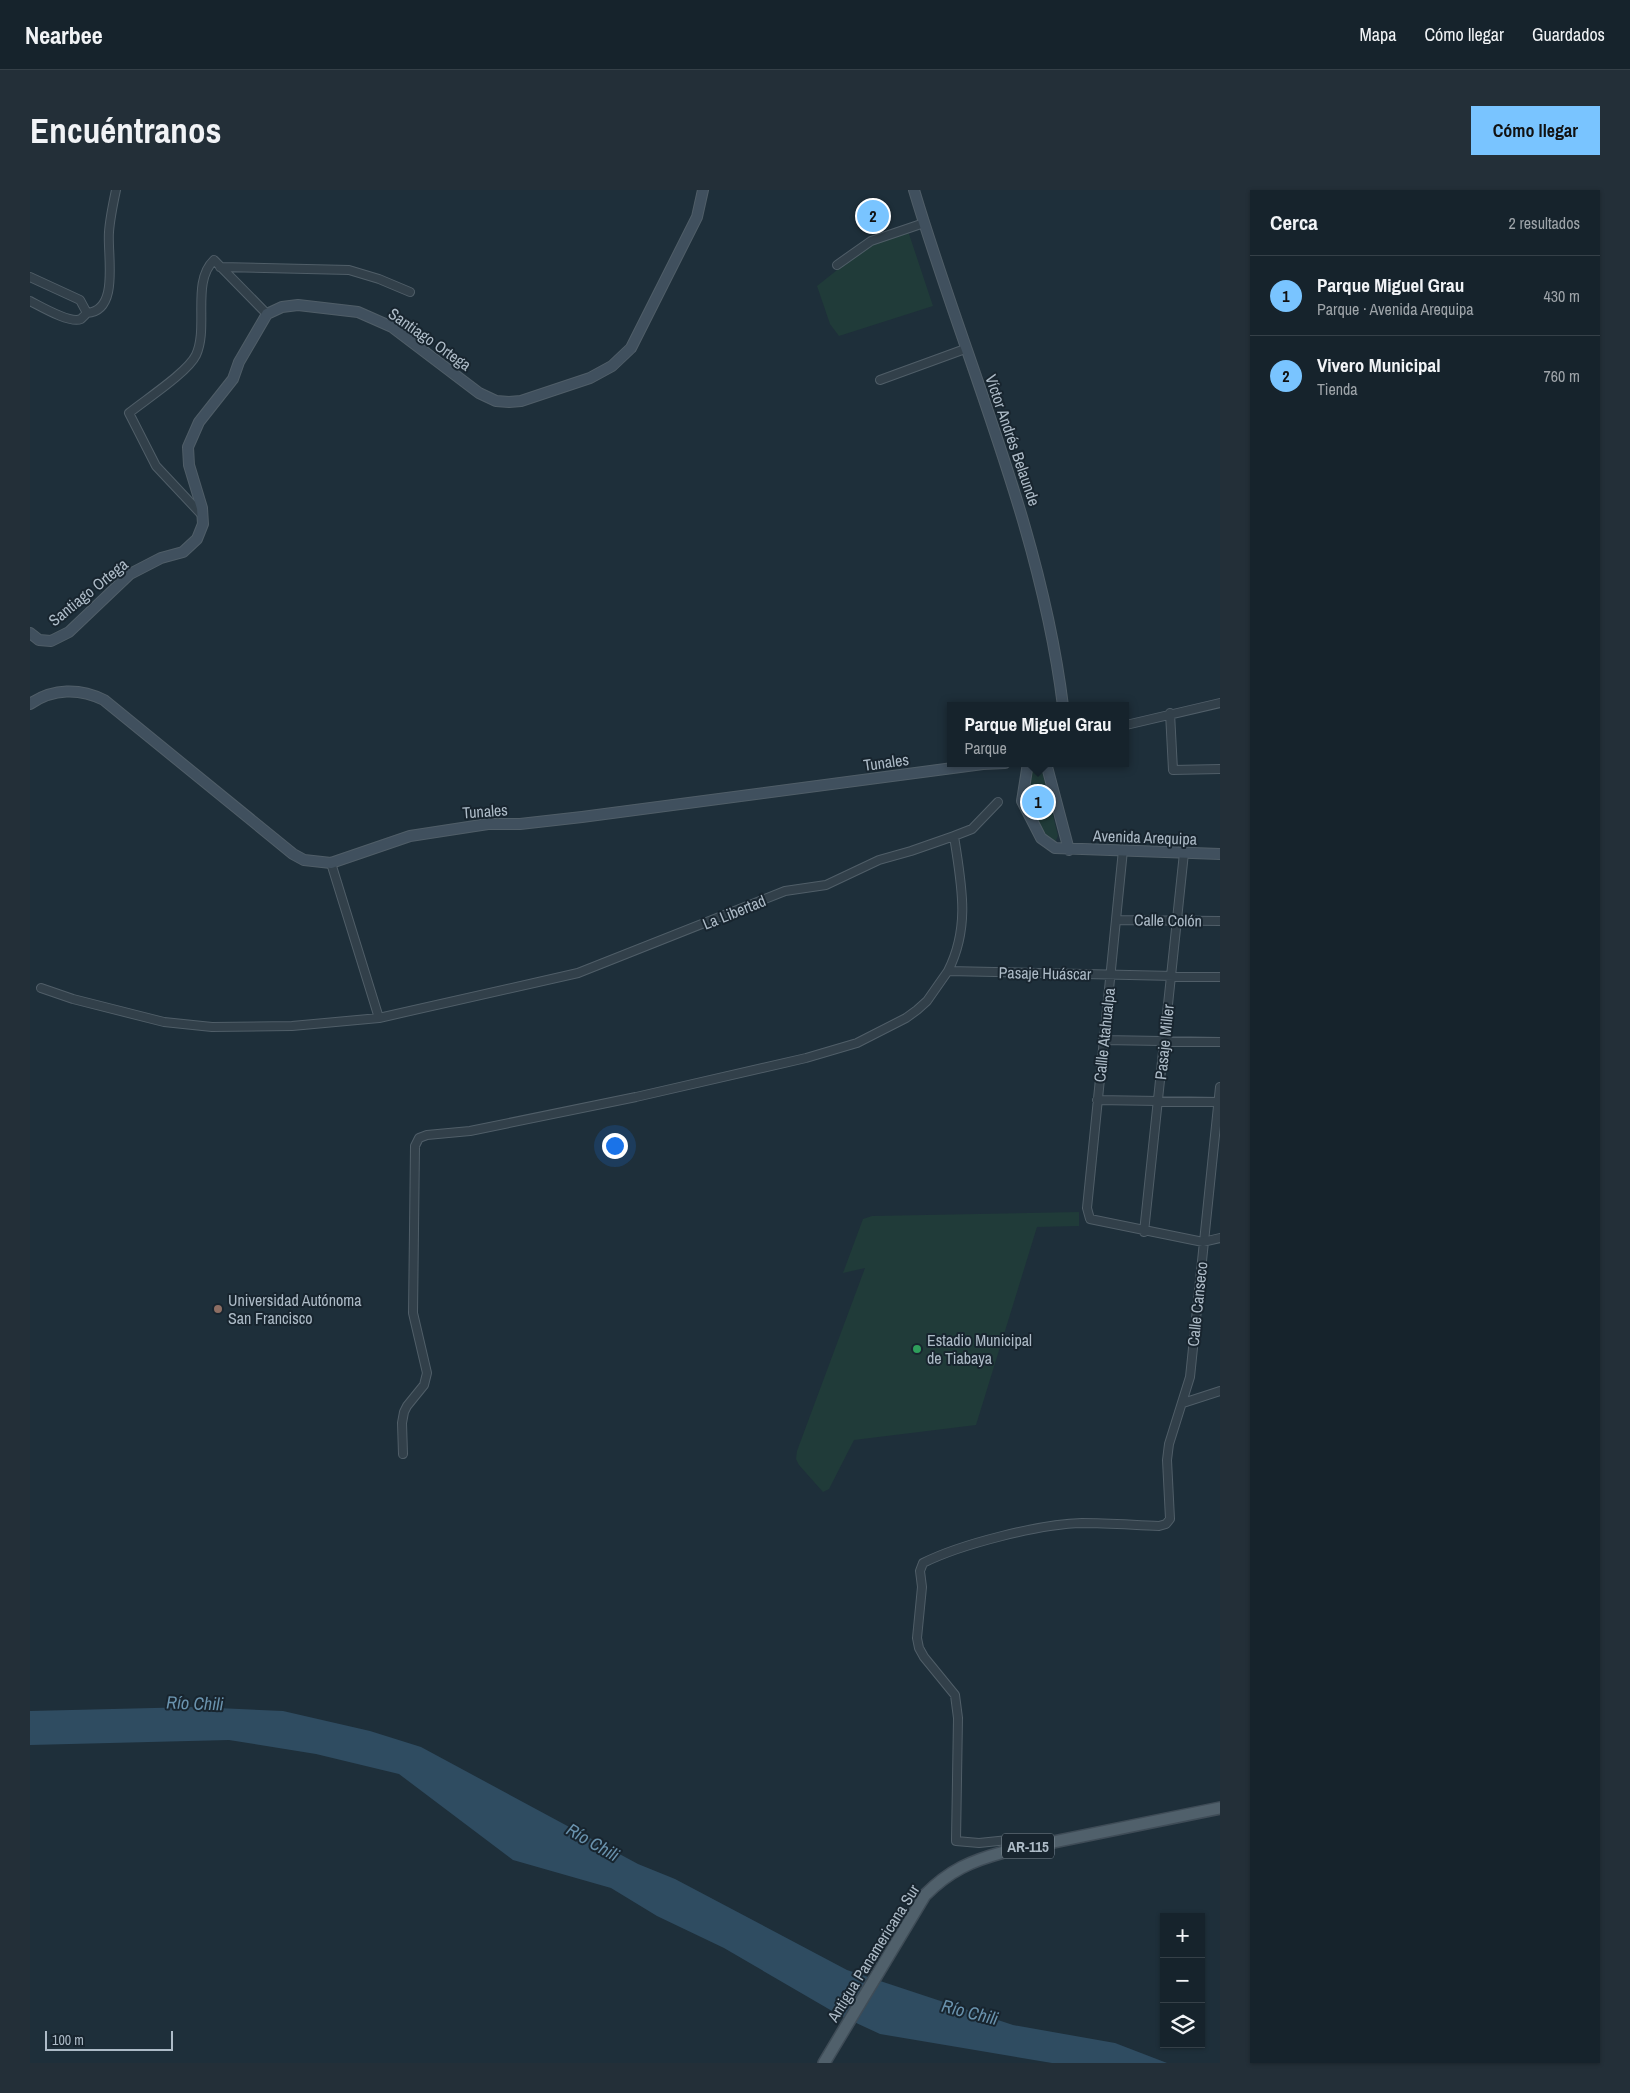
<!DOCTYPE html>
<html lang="es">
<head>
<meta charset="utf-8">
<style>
  body { margin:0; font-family:"Archivo Narrow",sans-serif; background:#232f38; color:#f1f3f6 }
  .controls { position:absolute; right:15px; bottom:15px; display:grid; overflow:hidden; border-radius:0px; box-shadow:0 1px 4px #0004 }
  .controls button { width:45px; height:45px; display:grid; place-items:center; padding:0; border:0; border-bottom:1px solid #354048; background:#16232c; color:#f1f3f6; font:25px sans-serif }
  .scale { position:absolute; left:15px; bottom:12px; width:128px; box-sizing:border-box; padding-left:5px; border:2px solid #adbbc7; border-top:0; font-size:14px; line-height:18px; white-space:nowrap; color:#adbbc7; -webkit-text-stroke:4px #18252f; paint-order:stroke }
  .you { position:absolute; left:584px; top:955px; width:18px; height:18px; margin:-12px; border:4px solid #fff; border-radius:50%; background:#1a73e8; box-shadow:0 0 0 8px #1a73e833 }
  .badge { display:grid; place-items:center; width:32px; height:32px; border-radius:50%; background:#79c4ff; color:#111; font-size:16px; font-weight:700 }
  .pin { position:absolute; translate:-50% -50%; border:2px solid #fff; box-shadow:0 1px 5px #0006 }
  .popup { position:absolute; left:917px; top:512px; width:182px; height:65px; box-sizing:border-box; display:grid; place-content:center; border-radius:0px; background:#16232c; filter:drop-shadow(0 1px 4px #0005); font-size:16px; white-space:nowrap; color:#9ea4a9 }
  .popup b { font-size:19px; color:#f1f3f6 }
  .popup::after { content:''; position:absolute; left:50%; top:100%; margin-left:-10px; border:10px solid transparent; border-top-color:#16232c }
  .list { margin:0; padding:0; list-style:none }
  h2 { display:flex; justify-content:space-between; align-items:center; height:65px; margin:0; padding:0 20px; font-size:21px }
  h2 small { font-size:16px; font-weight:400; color:#9ea4a9 }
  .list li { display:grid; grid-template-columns:32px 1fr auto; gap:15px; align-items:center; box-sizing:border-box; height:80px; padding:0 20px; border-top:1px solid #354048 }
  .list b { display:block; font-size:19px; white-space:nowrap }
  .list p { margin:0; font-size:16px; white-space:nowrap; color:#9ea4a9 }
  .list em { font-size:16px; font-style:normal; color:#9ea4a9 }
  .icon { flex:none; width:28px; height:28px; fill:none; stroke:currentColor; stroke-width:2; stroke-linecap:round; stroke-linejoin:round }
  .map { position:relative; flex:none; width:1190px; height:1873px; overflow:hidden; border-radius:0px }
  header { display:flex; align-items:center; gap:30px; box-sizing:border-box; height:70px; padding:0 25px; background:#16232c; border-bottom:1px solid #354048 }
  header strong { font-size:24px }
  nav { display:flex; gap:28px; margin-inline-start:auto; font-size:18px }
  .intro { display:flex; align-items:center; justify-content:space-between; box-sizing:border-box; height:120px; padding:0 30px }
  h1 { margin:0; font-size:35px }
  .button { padding:12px 22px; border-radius:0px; background:#79c4ff; color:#111; font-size:18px; font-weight:700 }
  main { display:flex; gap:30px; padding:0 30px }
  aside { flex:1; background:#16232c; border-radius:0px; box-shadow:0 1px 4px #0004 }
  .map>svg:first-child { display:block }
</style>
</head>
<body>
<header>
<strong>Nearbee</strong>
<nav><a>Mapa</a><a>Cómo llegar</a><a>Guardados</a></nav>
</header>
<div class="intro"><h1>Encuéntranos</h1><a class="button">Cómo llegar</a></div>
<main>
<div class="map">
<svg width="1190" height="1873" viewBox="0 0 1190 1873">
  <rect width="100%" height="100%" fill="#1e2f3a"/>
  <!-- green -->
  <path fill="#203b39" d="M878 41 903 116 809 146 800 134 787 96 841 53Z
    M1004 577 1012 581 1028 646 1025 652 1017 650 995 609 999 579Z
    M1049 1022V1036L1007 1037 946 1235 824 1250 799 1299 793 1302 769 1275 766 1269 767 1261 835 1078 813 1083 833 1029 842 1026Z"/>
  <!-- water -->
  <path fill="#2f4c61" d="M165 1517 253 1521 340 1541 391 1557 608 1674 645 1689 817 1780 983 1835 1085 1853 1137 1873H1022L850 1844 809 1825 694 1758 627 1726 581 1698 483 1670 369 1584 286 1564 199 1550 0 1555V1521Z"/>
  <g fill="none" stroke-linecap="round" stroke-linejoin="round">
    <!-- street casing -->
    <g stroke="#505e68" stroke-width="10">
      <path id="street" d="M807 75 841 51 894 33
        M190 77 319 80 349 89 380 102
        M0 87 50 110 57 123C56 124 51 129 51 129 40 134 10 116 0 111
        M57 123C90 121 77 65 79 42 80 28 83 14 86 0
        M850 190 935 159
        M172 325 126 276 99 223C115 210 158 182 166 165 179 137 161 92 184 70L237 124
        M1140 523 1143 580 1190 579
        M1096 535 1190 513
        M924 646 942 639 968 612
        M1093 660 1057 1018 1060 1029 1173 1052 1190 1048
        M301 673 349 828
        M1086 730 1190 731
        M11 798 43 809 134 832 182 837 262 836 349 828 548 783 755 701 796 695 849 670 881 661 924 646C931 693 941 736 918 781
        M1073 850 1190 852
        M1067 910 1190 912
        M1114 1042 1154 663
        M1153 1213 1190 1201
        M373 1264 372 1233 374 1222 377 1216 394 1195 397 1183 383 1123 385 956 389 948 397 945 440 941 606 907 776 868 827 853 876 828 887 820 897 811 918 781 1190 787
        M1006 1653 988 1649 949 1653 926 1651 928 1528 925 1505 894 1467 889 1458 887 1448 892 1397 890 1381 893 1373C931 1354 1010 1334 1052 1333 1078 1333 1103 1335 1129 1336L1136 1334 1140 1329 1137 1270 1139 1254 1160 1187 1190 897"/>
    </g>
    <!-- secondary casing -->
    <g stroke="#505e68" stroke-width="12">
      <path id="secondary" d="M884 0C935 171 1011 337 1033 516
        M0 443 9 450 21 451 39 442 100 384 131 368 153 362 167 349 173 334 172 318 159 275 158 257 169 232 203 189 209 172 237 124 252 117 268 115 328 122 362 137 449 203 466 211 479 212 491 211 560 188 582 176 601 158 667 27 673 0
        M0 514C23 498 50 498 74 510L263 664 274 670 301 673 380 646 458 634H490L552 627 953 574 975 573
        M998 573 992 611 1011 648 1025 658 1190 664
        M1016 573 1039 660"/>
    </g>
    <!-- primary casing -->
    <g stroke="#3f4c57" stroke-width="14">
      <path id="primary" d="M794 1873 895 1705C920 1680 941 1671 974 1662L1190 1618"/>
    </g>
    <!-- street -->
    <use href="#street" stroke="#32404a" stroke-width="8"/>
    <!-- secondary -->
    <use href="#secondary" stroke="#40505e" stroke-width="10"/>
    <!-- primary -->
    <use href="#primary" stroke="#50606b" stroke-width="11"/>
  </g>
  <!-- markers -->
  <circle fill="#8d6e63" stroke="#18252f" stroke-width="2" cx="188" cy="1119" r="5"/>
  <circle fill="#2e9e5b" stroke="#18252f" stroke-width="2" cx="887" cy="1159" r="5"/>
  <g text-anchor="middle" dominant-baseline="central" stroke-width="4" stroke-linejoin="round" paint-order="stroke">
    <!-- shield labels -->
    <rect fill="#18252f" stroke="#808e99" stroke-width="1" x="972" y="1643.5" width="52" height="25" rx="4"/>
    <g font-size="15" font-weight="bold" fill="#adbbc7">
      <text x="998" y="1656">AR-115</text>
    </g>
    <!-- street labels -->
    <g font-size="16" fill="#adbbc7" stroke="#18252f">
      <text transform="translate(400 149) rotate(35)">Santiago Ortega</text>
      <text transform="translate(983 250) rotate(71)">Víctor Andrés Belaunde</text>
      <text transform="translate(58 402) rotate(-39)">Santiago Ortega</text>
      <text transform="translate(856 572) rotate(-8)">Tunales</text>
      <text transform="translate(455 621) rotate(-4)">Tunales</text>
      <text transform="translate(1115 647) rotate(2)">Avenida Arequipa</text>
      <text transform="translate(704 722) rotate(-22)">La Libertad</text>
      <text transform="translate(1138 730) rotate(1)">Calle Colón</text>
      <text transform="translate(1015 783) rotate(1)">Pasaje Huáscar</text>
      <text transform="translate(1074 845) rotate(-84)">Callle Atahualpa</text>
      <text transform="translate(1134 852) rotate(-84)">Pasaje Miller</text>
      <text transform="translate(1167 1114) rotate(-84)">Calle Canseco</text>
      <text transform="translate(843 1763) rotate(-58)">Antigua Panamericana Sur</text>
    </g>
    <!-- poi labels -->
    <g font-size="16" fill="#adbbc7" stroke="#18252f" text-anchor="start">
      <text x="198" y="1110">Universidad Autónoma<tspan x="198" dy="18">San Francisco</tspan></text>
      <text x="897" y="1150">Estadio Municipal<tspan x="897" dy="18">de Tiabaya</tspan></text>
    </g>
    <!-- water labels -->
    <g font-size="18" font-style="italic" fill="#6a93ae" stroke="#18252f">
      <text transform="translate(165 1513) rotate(2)">Río Chili</text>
      <text transform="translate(563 1652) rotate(30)">Río Chili</text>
      <text transform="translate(940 1822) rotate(14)">Río Chili</text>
    </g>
  </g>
</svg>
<div class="controls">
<button>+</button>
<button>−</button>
<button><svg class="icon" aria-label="layers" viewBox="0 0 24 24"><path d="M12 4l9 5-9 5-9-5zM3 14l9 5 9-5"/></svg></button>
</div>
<div class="scale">100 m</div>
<div class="you"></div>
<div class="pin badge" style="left:1008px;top:612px">1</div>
<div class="popup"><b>Parque Miguel Grau</b>Parque</div>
<div class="pin badge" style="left:843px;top:26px">2</div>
</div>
<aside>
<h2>Cerca<small>2 resultados</small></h2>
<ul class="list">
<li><span class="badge">1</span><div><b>Parque Miguel Grau</b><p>Parque · Avenida Arequipa</p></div><em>430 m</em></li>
<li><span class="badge">2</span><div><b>Vivero Municipal</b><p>Tienda</p></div><em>760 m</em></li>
</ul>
</aside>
</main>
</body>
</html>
